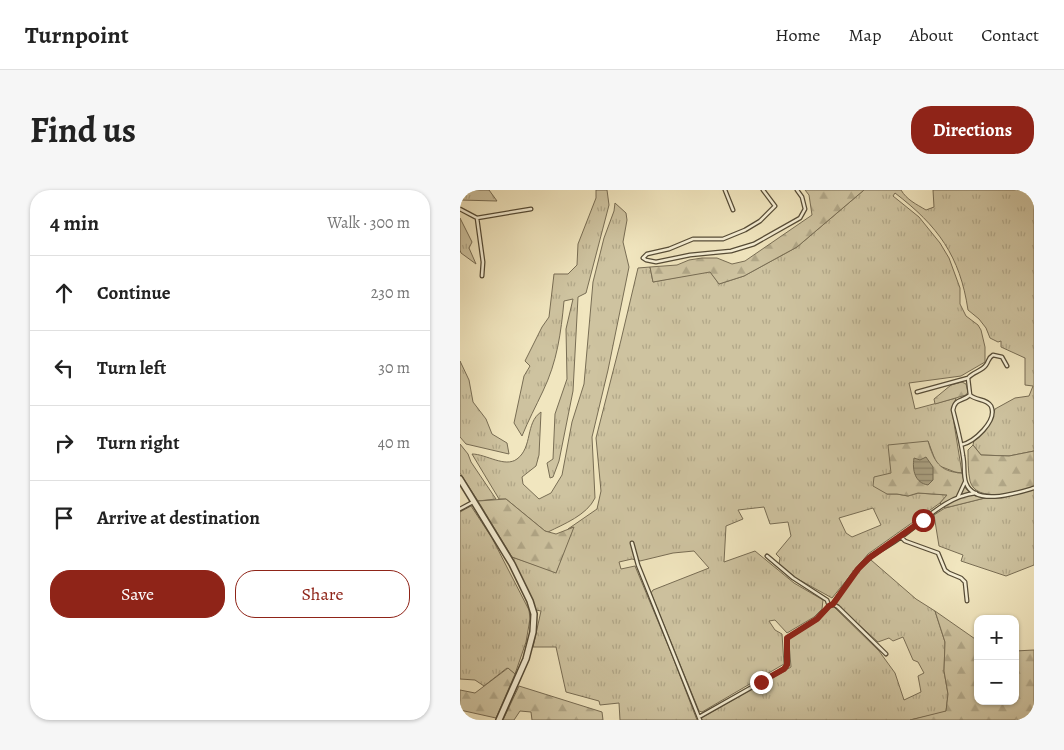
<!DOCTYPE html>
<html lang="en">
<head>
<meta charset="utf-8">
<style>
  body { margin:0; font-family:Alegreya,serif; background:#f6f6f6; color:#222 }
  .controls { position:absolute; right:15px; bottom:15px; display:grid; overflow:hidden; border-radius:10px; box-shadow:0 1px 4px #0004 }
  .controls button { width:45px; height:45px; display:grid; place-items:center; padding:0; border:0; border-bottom:1px solid #e0e0e0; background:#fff; color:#222; font:25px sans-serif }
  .stop { position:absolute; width:15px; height:15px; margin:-11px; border:4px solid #8f2418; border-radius:50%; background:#fff }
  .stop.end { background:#8f2418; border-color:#fff; box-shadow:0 1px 5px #0008 }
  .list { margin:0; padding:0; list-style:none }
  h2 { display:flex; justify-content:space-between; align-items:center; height:65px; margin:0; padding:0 20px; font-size:21px }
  h2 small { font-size:16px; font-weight:400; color:#767676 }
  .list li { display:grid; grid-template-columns:32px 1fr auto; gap:15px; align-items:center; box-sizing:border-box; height:75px; padding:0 20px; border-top:1px solid #e0e0e0 }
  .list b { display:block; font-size:19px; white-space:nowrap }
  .list em { font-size:16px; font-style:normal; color:#767676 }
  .actions { display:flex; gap:10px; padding:15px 20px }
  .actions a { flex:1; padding:11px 0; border:1px solid #8f2418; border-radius:20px; text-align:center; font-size:18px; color:#8f2418 }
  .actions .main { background:#8f2418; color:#fff }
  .icon { flex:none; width:28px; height:28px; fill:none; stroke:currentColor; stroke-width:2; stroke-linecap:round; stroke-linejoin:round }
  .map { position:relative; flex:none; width:574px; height:530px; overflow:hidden; border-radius:20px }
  header { display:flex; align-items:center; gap:30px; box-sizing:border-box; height:70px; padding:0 25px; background:#fff; border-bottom:1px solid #e0e0e0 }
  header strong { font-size:24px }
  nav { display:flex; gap:28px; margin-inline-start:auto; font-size:18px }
  .intro { display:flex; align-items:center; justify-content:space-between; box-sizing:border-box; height:120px; padding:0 30px }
  h1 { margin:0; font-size:35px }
  .button { padding:12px 22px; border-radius:20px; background:#8f2418; color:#fff; font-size:18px; font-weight:700 }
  main { display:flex; gap:30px; padding:0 30px }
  aside { flex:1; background:#fff; border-radius:20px; box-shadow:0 1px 4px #0004 }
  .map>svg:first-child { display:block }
</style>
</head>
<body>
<header>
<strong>Turnpoint</strong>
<nav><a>Home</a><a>Map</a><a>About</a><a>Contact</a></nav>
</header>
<div class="intro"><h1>Find us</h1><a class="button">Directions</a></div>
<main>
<aside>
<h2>4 min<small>Walk · 300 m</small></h2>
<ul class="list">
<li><svg class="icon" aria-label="ahead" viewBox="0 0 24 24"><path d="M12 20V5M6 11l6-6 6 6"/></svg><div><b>Continue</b></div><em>230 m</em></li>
<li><svg class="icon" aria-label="left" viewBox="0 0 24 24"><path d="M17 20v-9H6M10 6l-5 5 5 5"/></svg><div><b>Turn left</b></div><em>30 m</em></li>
<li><svg class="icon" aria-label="right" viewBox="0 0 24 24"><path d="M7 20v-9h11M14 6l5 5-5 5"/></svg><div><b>Turn right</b></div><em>40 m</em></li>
<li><svg class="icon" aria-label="arrive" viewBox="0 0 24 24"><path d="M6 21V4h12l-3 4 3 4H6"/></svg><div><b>Arrive at destination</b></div></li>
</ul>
<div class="actions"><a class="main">Save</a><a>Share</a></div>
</aside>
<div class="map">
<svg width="574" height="530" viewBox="0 0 574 530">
  <defs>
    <pattern id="grass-tufts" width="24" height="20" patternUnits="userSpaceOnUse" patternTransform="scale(1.25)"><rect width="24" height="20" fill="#cec3a0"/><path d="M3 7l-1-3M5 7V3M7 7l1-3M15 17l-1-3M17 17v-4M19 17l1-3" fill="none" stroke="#b1a788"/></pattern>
    <pattern id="forest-firs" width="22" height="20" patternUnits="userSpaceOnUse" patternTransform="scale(1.25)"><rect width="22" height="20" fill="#cec3a0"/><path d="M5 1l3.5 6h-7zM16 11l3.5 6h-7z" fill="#b1a788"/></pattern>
    <pattern id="water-rules" width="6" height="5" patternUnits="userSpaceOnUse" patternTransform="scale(1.25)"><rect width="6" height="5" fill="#aaa081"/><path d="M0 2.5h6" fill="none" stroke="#8a8168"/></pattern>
  </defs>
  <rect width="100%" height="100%" fill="#f1e6bf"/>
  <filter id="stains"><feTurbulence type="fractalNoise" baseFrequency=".004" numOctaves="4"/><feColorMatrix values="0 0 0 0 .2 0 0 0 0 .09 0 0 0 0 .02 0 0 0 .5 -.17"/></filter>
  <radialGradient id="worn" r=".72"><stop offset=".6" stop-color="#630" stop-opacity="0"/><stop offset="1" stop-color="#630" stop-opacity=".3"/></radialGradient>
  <!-- grass -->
  <path fill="url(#grass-tufts)" stroke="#786d54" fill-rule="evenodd" d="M0 0H29L37 11 0 10Z
    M136 0H147L149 15 126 103 118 107 113 201 99 271 93 287 90 288 87 273 93 269 95 224 107 189 106 139 113 109 104 111C101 143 97 172 83 201 76 216 68 231 62 246L54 233 64 186 70 176 65 171 82 137 89 127 94 84H108L117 75 118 54 136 8Z
    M404 0H441C447 10 456 14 466 20L474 17 473 0H574V261L549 266 521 265 513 255 514 250C526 241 531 233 535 219L555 208 569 206 573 196 565 195V168L541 157V151L538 152 530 148 526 138 519 129 508 120C500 66 478 36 435 3L433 6 459 27 480 53 489 68 500 98V114L506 126 518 135 521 140 525 157V172L501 186 449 193 455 219 496 208 492 221 502 283 495 282 477 275 468 251 431 283 427 304H437L448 306 458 303 487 305 480 313 408 364 372 408 336 388 319 374 320 368 316 364 331 346 328 332 310 334 304 317 278 320 283 329 266 336 264 372 295 361 334 393 363 410 362 419 354 427 327 443 315 430 309 431 315 440 322 444 324 474 242 522 239 521 191 403 193 400 249 378 234 361 213 363 180 371 172 369 159 372 161 379 175 376 212 465 237 530H160L159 513 140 515 139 511 106 502 96 457H73L81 421 76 420 52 367 96 382 113 337 108 339 137 319 141 301 136 248 161 150 178 78 190 77 193 92 250 81 259 94 284 86 337 57ZM413 318 421 335 392 347 386 343 379 328Z
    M155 13 166 23 167 30 163 52 169 77 148 180 132 247 135 308C127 325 104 334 88 342L85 341 46 309H39L12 264C26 264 45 278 57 269 73 257 65 233 81 222L79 265 76 276 62 287 63 294 79 309 91 303 102 285 112 232 124 194 133 92 144 48 154 21Z
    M0 28 12 52 9 58 16 74 1 63 0 60Z
    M0 171 9 190 13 212 26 229 32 244 47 253 49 264 6 254 0 247Z
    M0 254 8 264 11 272 36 309 18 311 0 283Z
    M574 297V375L546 386 501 371 503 365 479 356 474 325 485 318 525 308H542Z
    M11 316 32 348 69 420 70 429 66 452 55 484 47 478 24 496 15 490 0 489V322Z
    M411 370 456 409 475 421 485 452 484 481 488 504 486 522 450 530H242L241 528 331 477 329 453 330 447 359 430 369 418 374 417 419 461 435 483 444 510 461 502 458 486 464 483 458 472 453 470 443 447 433 451 429 448 418 452 375 413 400 380Z"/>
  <!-- forest -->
  <path fill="url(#forest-firs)" stroke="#786d54" d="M345 0H404L337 57 284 86 259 94 250 82 193 92 190 77 217 75 229 70 242 68H257L272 74 285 71 352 25 349 5Z
    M502 192 506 194 508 202 506 205 475 214 474 209 491 195Z
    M468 251C474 271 479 282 502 283L506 299 515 306 525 308 485 318 480 313 487 305 458 303 448 306 437 304H427L413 296 414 287 431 283 428 255Z
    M513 255 521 265 549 266 574 261V298C559 302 516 314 510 291 508 282 508 270 508 260Z
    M46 309 85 341 96 344 114 337 96 383 52 367 18 311Z
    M475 421 518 451V511H555V461L574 460V530H450L486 521 488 504 484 481 485 452Z
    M48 478 55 484 36 528 0 520V500L15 503Z
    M59 496 142 522 143 530H72L71 522 60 521 54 530H43Z"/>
  <!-- water -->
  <path fill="url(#water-rules)" stroke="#736951" d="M466 267 473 277V290L468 295C455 293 452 280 454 268L460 270Z"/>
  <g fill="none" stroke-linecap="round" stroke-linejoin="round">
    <!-- service casing -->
    <g stroke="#554b36" stroke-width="5">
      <path id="service" d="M265 0 273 20
        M303 0 315 16 300 31 285 40 263 49H233L209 59 187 64 183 68 186 70 196 72 230 65 271 61 294 54 340 28 345 19 342 7 337 0
        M0 19 17 28 23 72 22 86
        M17 28 71 19
        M508 188 510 205C502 212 495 208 493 220 497 236 501 251 503 266 505 275 503 285 506 293 515 317 557 303 574 298
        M457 202 508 188C513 182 522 181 526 175 529 171 528 168 533 165L542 167 547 176
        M501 255C514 252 538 231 531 216 526 208 516 211 510 205
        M498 307 505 292
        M0 319 13 312
        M441 347 445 351 478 363 485 380 489 383 501 388 505 392 507 411
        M172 353 178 375 240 530
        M307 366 333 388 367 410 369 416
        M373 414 378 417 426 464
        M239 527 324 479 327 475V448L357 429 369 416 373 414C384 399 394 380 409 368 419 360 431 355 441 347 464 331 486 306 516 303"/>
    </g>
    <!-- minor casing -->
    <g stroke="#554b36" stroke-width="8">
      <path id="minor" d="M0 289 52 374 70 411 74 424 73 442 66 469 39 530"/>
    </g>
    <!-- service -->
    <use href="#service" stroke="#f6efd5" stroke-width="2.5"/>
    <!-- minor -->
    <use href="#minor" stroke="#f6efd5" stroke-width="5"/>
  </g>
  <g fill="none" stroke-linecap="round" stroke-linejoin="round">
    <!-- route -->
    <path stroke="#8f2418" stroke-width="6" d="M301 492 324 479 327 475V448L357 429 369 416 373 414 398 379 409 368 463 330"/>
  </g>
  <rect width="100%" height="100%" filter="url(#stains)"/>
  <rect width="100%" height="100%" fill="url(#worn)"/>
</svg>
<div class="controls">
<button>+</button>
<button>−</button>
</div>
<div class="stop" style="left:463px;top:330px"></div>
<div class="stop end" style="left:301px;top:492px"></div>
</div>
</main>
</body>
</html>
